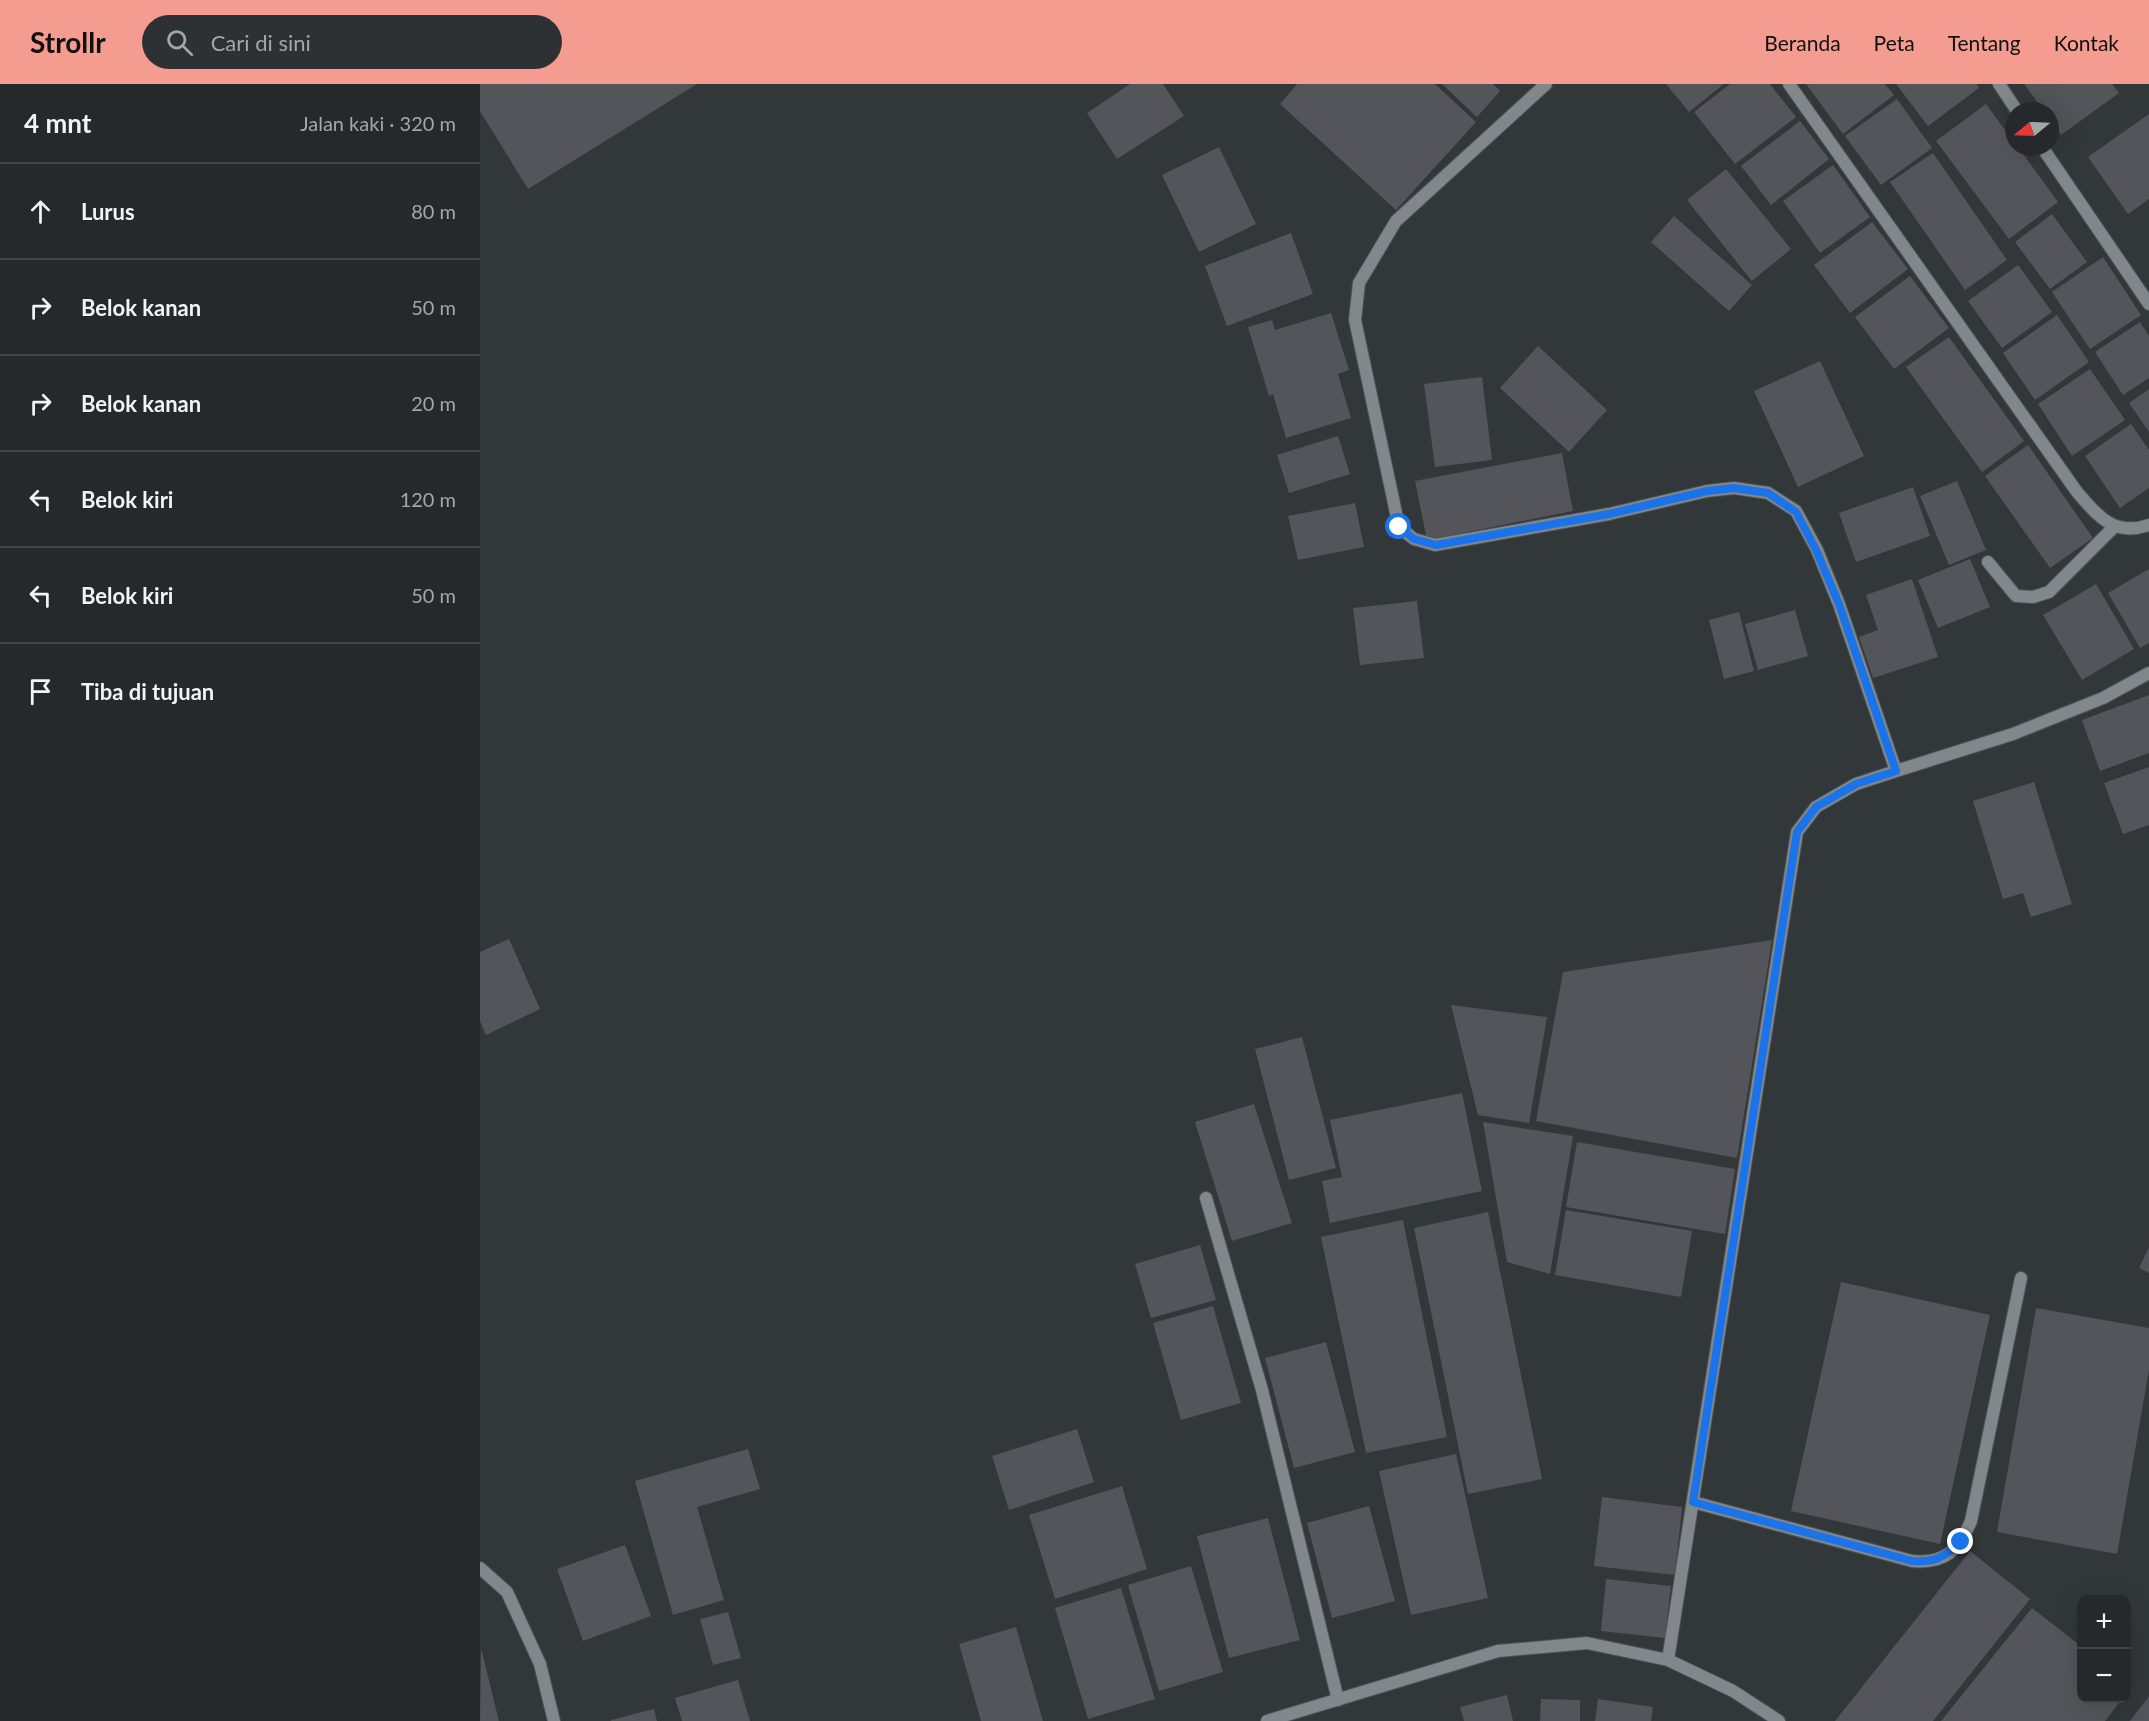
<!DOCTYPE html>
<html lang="id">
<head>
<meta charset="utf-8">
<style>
  body { margin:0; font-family:Lato,sans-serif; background:#2e3133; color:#f1f3f6 }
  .controls { position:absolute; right:18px; bottom:18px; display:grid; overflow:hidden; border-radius:12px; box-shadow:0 6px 24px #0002 }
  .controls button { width:54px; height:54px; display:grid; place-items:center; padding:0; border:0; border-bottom:2px solid #424547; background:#26292b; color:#f1f3f6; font:30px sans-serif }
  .compass { position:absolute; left:1525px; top:18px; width:54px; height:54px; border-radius:50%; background:#26292b; box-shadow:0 6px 24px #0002; rotate:251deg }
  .stop { position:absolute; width:18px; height:18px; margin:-14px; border:4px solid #1a73e8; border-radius:50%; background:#fff }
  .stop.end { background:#1a73e8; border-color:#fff; box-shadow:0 2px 6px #0008 }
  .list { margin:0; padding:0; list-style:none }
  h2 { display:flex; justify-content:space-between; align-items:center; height:78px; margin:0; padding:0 24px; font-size:26px }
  h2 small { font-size:20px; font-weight:400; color:#a4a6a9 }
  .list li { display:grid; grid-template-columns:39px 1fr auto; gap:18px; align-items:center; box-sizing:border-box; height:96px; padding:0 24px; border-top:2px solid #424547 }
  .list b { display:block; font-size:22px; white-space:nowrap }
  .list em { font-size:20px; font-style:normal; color:#a4a6a9 }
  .icon { flex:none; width:33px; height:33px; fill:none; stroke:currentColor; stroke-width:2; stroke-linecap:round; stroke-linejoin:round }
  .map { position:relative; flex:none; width:1669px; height:1637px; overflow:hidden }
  header { display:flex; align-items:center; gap:36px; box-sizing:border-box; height:84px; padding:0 30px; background:#f59c91; color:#111 }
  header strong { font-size:28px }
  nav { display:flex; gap:33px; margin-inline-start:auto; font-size:21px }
  .search { width:420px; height:54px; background:#2e3133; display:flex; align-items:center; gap:15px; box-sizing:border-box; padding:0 21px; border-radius:33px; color:#a4a6a9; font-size:22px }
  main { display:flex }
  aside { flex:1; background:#26292b }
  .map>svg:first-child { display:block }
</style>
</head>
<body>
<header>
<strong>Strollr</strong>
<div class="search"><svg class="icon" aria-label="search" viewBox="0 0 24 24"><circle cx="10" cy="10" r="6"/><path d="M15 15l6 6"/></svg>Cari di sini</div>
<nav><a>Beranda</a><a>Peta</a><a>Tentang</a><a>Kontak</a></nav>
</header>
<main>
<aside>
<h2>4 mnt<small>Jalan kaki · 320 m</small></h2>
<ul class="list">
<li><svg class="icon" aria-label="ahead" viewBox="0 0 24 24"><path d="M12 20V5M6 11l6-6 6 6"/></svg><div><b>Lurus</b></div><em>80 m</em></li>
<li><svg class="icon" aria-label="right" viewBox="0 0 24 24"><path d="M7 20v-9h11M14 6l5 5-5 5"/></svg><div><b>Belok kanan</b></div><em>50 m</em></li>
<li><svg class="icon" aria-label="right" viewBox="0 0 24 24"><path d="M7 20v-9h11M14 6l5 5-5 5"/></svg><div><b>Belok kanan</b></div><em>20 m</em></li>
<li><svg class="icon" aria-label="left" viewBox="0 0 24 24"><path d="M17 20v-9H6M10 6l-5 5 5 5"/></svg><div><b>Belok kiri</b></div><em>120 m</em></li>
<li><svg class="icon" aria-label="left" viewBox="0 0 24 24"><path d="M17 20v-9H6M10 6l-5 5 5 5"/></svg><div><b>Belok kiri</b></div><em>50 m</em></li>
<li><svg class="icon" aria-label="arrive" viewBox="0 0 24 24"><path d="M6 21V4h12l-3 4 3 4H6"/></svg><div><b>Tiba di tujuan</b></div></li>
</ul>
</aside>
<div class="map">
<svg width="1669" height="1637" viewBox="0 0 1669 1637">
  <rect width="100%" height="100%" fill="#323739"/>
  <!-- building -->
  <path fill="#53555a" d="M0 0H217L48 105 0 27Z
    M650 0H683L704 32 637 75 607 29Z
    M817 0H955L996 38 916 126 800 20Z
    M962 0H1013L1020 7 997 33Z
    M1186 0H1244L1209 28Z
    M1250 0H1290L1316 33 1255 80 1214 28Z
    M1326 0H1405L1414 11 1363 50Z
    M1416 0H1497L1499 4 1448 42Z
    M1544 0H1632L1639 9 1581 51 1570 36V27H1564Z
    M1417 15 1452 64 1401 101 1365 52Z
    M1506 20 1534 58V63H1538L1578 118 1529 155 1456 57Z
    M1669 30V115L1648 130 1608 73Z
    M1320 37 1349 75 1291 121 1261 82Z
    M739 63 776 140 719 168 682 91Z
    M1453 69 1527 176 1485 206 1410 98Z
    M1353 81 1390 133 1340 169 1303 117Z
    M1246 85 1311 165 1272 197 1207 116Z
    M1572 130 1607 178 1570 205 1535 158Z
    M1194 132 1272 201 1249 227 1171 158Z
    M1392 138 1428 185 1370 229 1334 181Z
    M811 149 833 210 747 242 725 182Z
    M1623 173 1661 231 1610 265 1572 208Z
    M1538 181 1572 228 1522 264 1488 217Z
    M1430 192 1469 244 1414 285 1375 233Z
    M851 229 869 286 858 290 871 334 806 354 793 310 789 312 768 243 792 236 795 246Z
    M1577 231 1609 278 1555 316 1523 269Z
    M1660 238 1669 252V294L1643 311 1615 268Z
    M1469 253 1544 357 1502 388 1426 283Z
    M1058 262 1127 326 1089 368 1020 304Z
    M1340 277 1384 372 1318 403 1274 307Z
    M1610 285 1645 336 1592 372 1558 320Z
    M1002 293 1012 376 955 383 944 300Z
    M1669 305V348L1649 319Z
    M1651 340 1669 366V404L1640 424 1605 372Z
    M858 352 870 390 809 409 797 371Z
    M1548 361 1613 454 1570 484 1505 392Z
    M1082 369 1093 427 947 456 935 397Z
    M1477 397 1506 466 1469 481 1440 412Z
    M1433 403 1450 452 1376 478 1359 429Z
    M875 419 884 463 818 476 808 432Z
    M1490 475 1510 523 1458 544 1438 496Z
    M1669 485V559L1660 564 1628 509Z
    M1432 495 1458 573 1393 594 1379 553 1398 546 1386 511Z
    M1616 500 1654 565 1602 596 1563 531Z
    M937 517 944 574 880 581 873 524Z
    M1315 526 1328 572 1278 586 1265 540Z
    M1259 528 1274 587 1244 595 1229 536Z
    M1669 611V669L1620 687 1602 636Z
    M1669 683V741L1643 750 1624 699Z
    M1554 698 1592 820 1551 833 1543 809 1523 815 1493 717Z
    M29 855 60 925 6 951 0 937V868Z
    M1292 856 1257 1074 1056 1037 1083 888Z
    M971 921 1067 933 1049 1039 998 1031Z
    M822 953 856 1084 809 1096 775 965Z
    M982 1009 1002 1107 850 1139 842 1097 862 1093 850 1036Z
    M774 1020 812 1139 752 1157 715 1038Z
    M1003 1038 1093 1052 1070 1190 1027 1178Z
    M1097 1058 1255 1085 1245 1150 1086 1123Z
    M1086 1126 1212 1147 1201 1213 1075 1191Z
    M1008 1128 1062 1395 988 1410 934 1144Z
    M923 1136 967 1353 886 1369 841 1153Z
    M720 1161 736 1216 671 1234 655 1180Z
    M1669 1163V1189L1659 1184Z
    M1361 1198 1510 1231 1460 1460 1311 1427Z
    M733 1222 761 1319 701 1336 673 1239Z
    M1556 1224 1669 1244V1286L1637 1470 1517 1448Z
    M846 1258 875 1368 814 1384 785 1274Z
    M597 1345 614 1398 529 1426 512 1372Z
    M268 1365 280 1405 217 1423 244 1516 193 1531 155 1397Z
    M976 1370 1008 1514 931 1531 899 1387Z
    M642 1402 667 1485 575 1515 549 1431Z
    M1122 1413 1202 1423 1195 1491 1114 1482Z
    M889 1422 915 1517 852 1534 827 1439Z
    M788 1434 820 1556 749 1574 717 1452Z
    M145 1461 171 1532 103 1557 77 1485Z
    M1490 1467 1550 1515 1453 1637H1355Z
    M711 1482 743 1588 679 1607 648 1501Z
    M1126 1495 1191 1502 1185 1554 1121 1547Z
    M641 1504 675 1615 608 1635 575 1524Z
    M1552 1524 1602 1563V1614H1643L1625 1637H1461Z
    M248 1528 261 1574 233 1581 220 1535Z
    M536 1543 563 1637H501L479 1560Z
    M1 1564 19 1637H0Z
    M258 1596 270 1637H202L195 1614Z
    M1027 1611 1033 1637H984L980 1623Z
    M1669 1612V1637H1650Z
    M1061 1615 1100 1616V1637H1060Z
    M1118 1615 1173 1623 1171 1637H1115Z
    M174 1625 177 1637H131V1636Z"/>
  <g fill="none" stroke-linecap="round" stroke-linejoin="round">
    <!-- minor casing -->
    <g stroke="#505356" stroke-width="14">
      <path id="minor" d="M1066 0 916 137 879 199 875 236 919 443 934 455 955 461 1129 430 1227 407 1254 404 1288 409 1316 427 1337 466 1359 520 1416 687 1533 650 1623 614 1669 589
        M1309 0 1597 408C1618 432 1634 453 1669 441
        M1519 0 1537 27
        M1562 63 1669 220
        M1508 478 1536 512 1553 513 1569 508 1634 443
        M726 1114 782 1306 858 1616
        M1213 1418 1432 1477C1465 1480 1478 1467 1491 1437L1541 1194
        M0 1484 27 1508 60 1580 74 1637
        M1188 1576 1317 748 1336 723 1376 700 1416 687
        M787 1637 1018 1567 1107 1559 1188 1576 1253 1607 1299 1637"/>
    </g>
    <!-- minor -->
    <use href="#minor" stroke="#81878a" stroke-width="12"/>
  </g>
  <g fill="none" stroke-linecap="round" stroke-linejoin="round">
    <!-- route -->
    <path stroke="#1a73e8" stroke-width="8" d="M919 443 934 455 956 461 1129 430 1227 407 1254 404 1288 409 1316 428 1336 466 1359 520 1416 687 1376 700 1336 723 1317 748 1213 1418 1432 1477C1456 1479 1463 1473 1481 1458"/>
  </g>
</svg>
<div class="controls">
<button>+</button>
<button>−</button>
</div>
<svg class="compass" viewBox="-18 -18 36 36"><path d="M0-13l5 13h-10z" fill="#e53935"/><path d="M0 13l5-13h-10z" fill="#a4a6a9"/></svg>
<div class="stop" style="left:919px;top:443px"></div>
<div class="stop end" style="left:1481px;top:1458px"></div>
</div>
</main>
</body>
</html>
